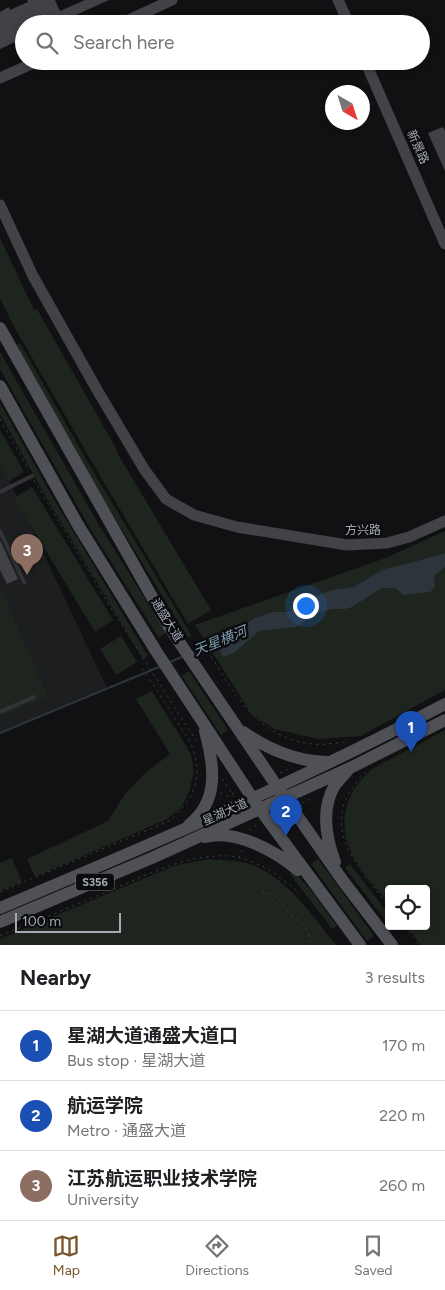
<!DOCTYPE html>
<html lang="en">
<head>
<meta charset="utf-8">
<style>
  body { margin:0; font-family:Figtree,"Noto Sans SC",sans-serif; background:#f2f2f2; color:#202124 }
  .controls { position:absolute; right:15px; bottom:15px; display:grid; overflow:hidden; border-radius:5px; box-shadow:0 2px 8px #0003 }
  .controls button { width:45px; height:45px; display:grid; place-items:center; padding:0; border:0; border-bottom:1px solid #e0e0e0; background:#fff; color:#202124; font:25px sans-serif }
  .compass { position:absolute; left:325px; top:85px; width:45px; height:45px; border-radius:50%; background:#fff; box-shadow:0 2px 8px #0003; rotate:141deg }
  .scale { position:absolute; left:15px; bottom:12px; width:106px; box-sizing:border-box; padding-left:5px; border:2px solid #a3aab3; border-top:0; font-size:14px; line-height:18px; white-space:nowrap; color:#a3aab3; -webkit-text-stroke:4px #0c0c0e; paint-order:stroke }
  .you { position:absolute; left:305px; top:605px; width:18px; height:18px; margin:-12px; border:4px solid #fff; border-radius:50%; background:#1a73e8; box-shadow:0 0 0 8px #1a73e833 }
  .badge { display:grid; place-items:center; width:32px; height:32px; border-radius:50%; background:#7a552b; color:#fff; font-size:16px; font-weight:700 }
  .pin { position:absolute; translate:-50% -41px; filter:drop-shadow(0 1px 2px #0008) }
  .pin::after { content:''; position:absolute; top:26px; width:18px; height:15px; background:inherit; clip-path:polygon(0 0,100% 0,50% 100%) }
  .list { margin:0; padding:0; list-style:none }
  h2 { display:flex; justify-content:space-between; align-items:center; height:65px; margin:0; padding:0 20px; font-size:21px }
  h2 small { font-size:16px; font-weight:400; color:#757577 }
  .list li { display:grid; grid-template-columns:32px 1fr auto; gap:15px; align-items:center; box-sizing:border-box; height:70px; padding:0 20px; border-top:1px solid #e0e0e0 }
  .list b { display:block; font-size:19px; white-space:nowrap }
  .list p { margin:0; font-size:16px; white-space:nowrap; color:#757577 }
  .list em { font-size:16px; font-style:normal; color:#757577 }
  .icon { flex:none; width:28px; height:28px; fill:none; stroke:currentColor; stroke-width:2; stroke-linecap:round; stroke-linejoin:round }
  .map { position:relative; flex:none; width:445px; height:945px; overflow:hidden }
  .search { position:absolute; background:#fff; box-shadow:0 2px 8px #0003; left:15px; right:15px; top:15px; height:55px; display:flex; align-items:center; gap:12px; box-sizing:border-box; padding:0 18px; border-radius:28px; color:#757577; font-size:19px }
  .sheet { height:275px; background:#fff }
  nav { display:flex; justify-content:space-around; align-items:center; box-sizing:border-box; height:70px; border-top:1px solid #e0e0e0; background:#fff; font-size:14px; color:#757577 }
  nav a { display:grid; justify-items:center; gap:2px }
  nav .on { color:#7a552b }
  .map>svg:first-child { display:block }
</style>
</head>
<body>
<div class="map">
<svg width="445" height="945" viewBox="0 0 445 945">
  <rect width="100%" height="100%" fill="#111113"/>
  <!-- built -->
  <path fill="#1d1e20" d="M0 461 107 688 0 733Z"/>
  <!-- green -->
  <path fill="#1e251e" d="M0 238 34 310 37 309 117 450 116 451 211 610 188 624 93 464 12 323 0 298Z
    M20 343 90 466 192 636 188 638 85 469 15 346Z
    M0 352 99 525 166 633 159 638 91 530 0 369Z
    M0 403 52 496 148 656 143 659 47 499 0 414Z
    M0 430 24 472 9 481 0 465Z
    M32 487 113 620 95 632 14 498Z
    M445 531V690L361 736 318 739 275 729 252 715 195 625 388 557Z
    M0 587 48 697 0 717Z
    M121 636 137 662 116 675 100 649Z
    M189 671 228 730 221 735 182 676Z
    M152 691 191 754 194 771 189 792 181 808 167 819 35 877 27 859 108 821 125 794 145 773 170 754 136 699Z
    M445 730V945H421L406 926H426V889H389V904C378 890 364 875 355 860 336 826 343 794 372 769Z
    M12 858 22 882 0 891V863Z
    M211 859C224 861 241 860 253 865 290 881 312 915 336 945H0V939L176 865Z
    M318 859 374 936 367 941 311 864Z
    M350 864 389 915V925L345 868Z
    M293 871 310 889 337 926 332 929 290 874Z"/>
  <!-- water -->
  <path fill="#2b353b" d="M445 553V567L434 576 435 587 430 592 403 595 395 588H382L352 607 345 609H333L315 613 296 627 259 631 235 652 223 657 211 636 236 630 255 618 273 612H286L298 609 310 599 332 590 354 587 384 569 403 565Z"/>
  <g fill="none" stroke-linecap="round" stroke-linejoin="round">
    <!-- stream -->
    <path stroke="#2b353b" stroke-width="2" d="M191 653 217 642
      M170 662 182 657
      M0 733 159 667"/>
  </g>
  <!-- building -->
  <path fill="#404246" d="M27 0H55L60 11 85 0H109L56 24H24V38L0 49V12L9 7 10 10 28 2Z
    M443 127 445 131V171L428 133Z
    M0 540 18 579 7 584 0 570Z"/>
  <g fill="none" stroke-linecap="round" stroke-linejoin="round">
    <!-- path -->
    <path stroke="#383b3e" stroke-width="1" stroke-dasharray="2.5 4" stroke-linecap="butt" d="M0 419 29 470
      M34 480 109 605 197 742
      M201 640C228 682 251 734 306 743 319 746 335 743 348 742
      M366 772C314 822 355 864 389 906
      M280 773 289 769 290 765
      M222 779 234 796
      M220 793 228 796 235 792
      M302 803 311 799
      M249 830 258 824
      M239 858 242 850
      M0 892 169 821C196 799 205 772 189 740L141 666
      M262 893C279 892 279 902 289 913 291 917 295 918 298 920 307 927 309 935 311 945
      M405 926 419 945
      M0 936C36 921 73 906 109 891 147 875 186 854 228 856 255 858 278 875 298 892"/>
    <!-- lane -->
    <path stroke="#323437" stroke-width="4" d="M0 492 32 476
      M0 531 24 582
      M0 712 34 697"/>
    <!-- secondary -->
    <path stroke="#414347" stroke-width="11" d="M338 0 349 24
      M120 24 172 0
      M365 61 445 244
      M0 78 38 61
      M0 205 33 276 96 388 144 469 166 499 194 515 237 527 347 545 387 543 409 537 445 521"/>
    <!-- primary -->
    <path stroke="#4f5156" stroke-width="12" d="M0 328 169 627 278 788 343 881 392 945
      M0 386 78 525 156 651 259 808 360 945
      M243 732C269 750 298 762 329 762
      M189 825C220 800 214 765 205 731
      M205 837C236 829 275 851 298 870
      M335 862C326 838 321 808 335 785 339 780 344 775 348 770
      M0 908C152 844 300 781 445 704
      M0 922 154 857 350 768 445 720"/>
  </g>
  <g text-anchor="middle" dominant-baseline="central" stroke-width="5" stroke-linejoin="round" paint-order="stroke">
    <!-- shield labels -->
    <rect fill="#0c0c0e" stroke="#767b82" stroke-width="1" x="76" y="873.5" width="38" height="17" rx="4"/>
    <g font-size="11" font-weight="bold" fill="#a3aab3">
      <text x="95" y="882">S356</text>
    </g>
    <!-- street labels -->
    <g font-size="12" fill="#a3aab3" stroke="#0c0c0e">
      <text transform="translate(418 147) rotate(66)">新景路</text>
      <text x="363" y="530">方兴路</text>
      <text transform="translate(167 620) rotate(58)">通盛大道</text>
      <text transform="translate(225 812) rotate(-24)">星湖大道</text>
    </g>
    <!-- water labels -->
    <g font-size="14" font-style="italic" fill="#7b9cad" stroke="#0c0c0e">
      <text transform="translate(220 641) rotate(-22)">天星横河</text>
    </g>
  </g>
</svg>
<div class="controls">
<button><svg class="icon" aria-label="locate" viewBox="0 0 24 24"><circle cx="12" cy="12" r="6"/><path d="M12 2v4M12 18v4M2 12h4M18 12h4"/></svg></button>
</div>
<svg class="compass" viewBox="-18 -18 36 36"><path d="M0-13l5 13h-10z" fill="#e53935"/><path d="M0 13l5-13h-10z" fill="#757577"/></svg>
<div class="scale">100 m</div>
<div class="you"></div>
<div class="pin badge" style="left:411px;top:752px;background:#1a4fb4">1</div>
<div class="pin badge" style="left:286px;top:836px;background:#1a4fb4">2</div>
<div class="pin badge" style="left:27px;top:575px;background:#8d6e63">3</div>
<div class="search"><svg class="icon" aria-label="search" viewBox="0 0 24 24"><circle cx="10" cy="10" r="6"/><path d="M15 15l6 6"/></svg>Search here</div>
</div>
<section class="sheet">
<h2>Nearby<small>3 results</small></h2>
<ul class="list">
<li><span class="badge" style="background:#1a4fb4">1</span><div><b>星湖大道通盛大道口</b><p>Bus stop · 星湖大道</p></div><em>170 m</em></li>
<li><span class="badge" style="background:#1a4fb4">2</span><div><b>航运学院</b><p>Metro · 通盛大道</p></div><em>220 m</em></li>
<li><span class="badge" style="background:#8d6e63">3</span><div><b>江苏航运职业技术学院</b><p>University</p></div><em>260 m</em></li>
</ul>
</section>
<nav>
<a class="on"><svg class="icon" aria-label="map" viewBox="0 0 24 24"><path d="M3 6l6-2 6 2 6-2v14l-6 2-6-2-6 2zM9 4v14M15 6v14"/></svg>Map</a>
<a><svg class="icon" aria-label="directions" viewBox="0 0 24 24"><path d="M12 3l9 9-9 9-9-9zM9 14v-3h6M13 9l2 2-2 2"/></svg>Directions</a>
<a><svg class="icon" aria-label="saved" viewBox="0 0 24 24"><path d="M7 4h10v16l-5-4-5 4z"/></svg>Saved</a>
</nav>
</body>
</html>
